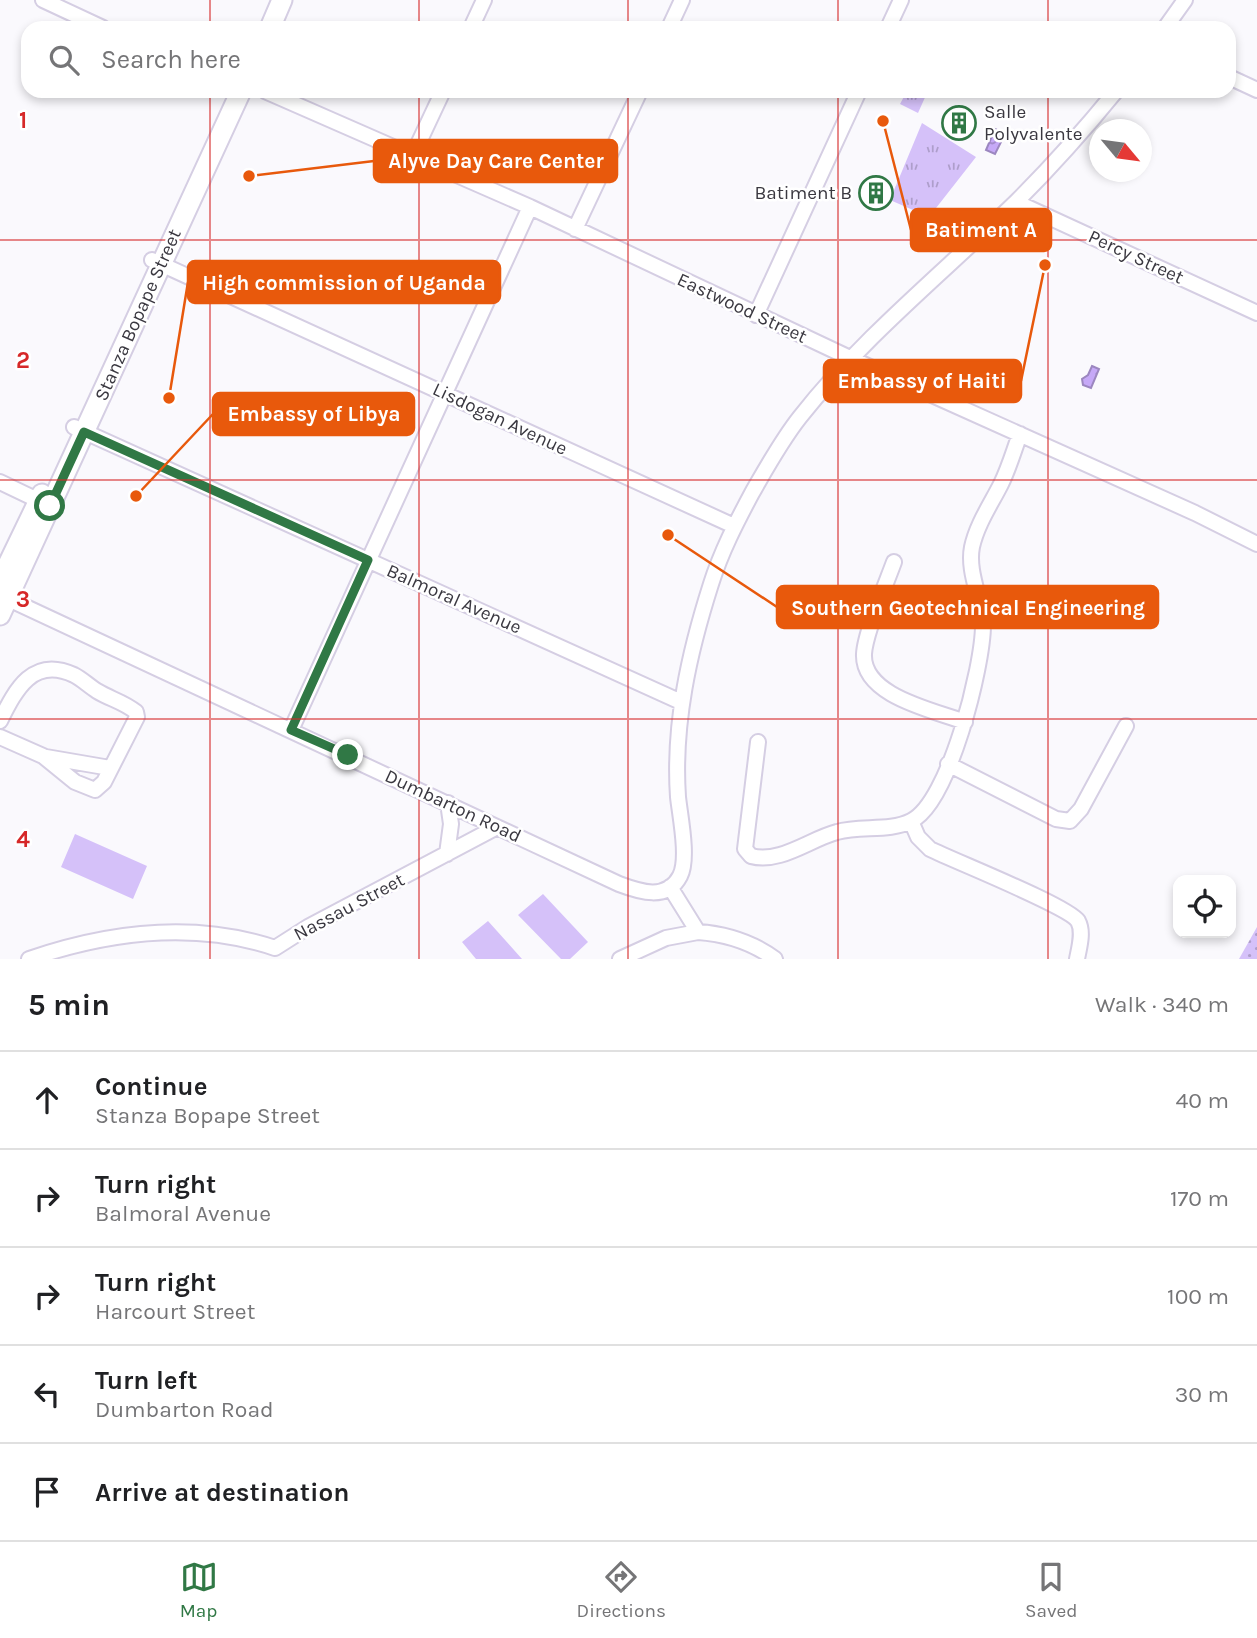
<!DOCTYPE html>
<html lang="en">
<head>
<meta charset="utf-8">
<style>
  body { margin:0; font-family:Karla,sans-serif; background:#f2f2f2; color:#202124 }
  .controls { position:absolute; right:21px; bottom:21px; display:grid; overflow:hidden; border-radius:14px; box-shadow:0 4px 10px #0003 }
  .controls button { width:63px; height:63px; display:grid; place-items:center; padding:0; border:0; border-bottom:2px solid #e0e0e0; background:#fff; color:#202124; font:35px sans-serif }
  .compass { position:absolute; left:1089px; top:119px; width:63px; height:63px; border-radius:50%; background:#fff; box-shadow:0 4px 10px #0003; rotate:119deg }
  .stop { position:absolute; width:21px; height:21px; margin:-16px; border:5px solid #307845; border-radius:50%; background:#fff }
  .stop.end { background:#307845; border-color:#fff; box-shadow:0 2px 7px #0008 }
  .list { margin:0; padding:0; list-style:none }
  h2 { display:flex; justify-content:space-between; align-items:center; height:91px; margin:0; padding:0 28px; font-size:30px }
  h2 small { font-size:23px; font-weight:400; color:#757577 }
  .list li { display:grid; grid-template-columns:46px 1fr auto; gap:21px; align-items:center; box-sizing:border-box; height:98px; padding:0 28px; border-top:2px solid #e0e0e0 }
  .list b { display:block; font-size:26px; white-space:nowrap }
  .list p { margin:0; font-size:23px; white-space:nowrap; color:#757577 }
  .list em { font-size:23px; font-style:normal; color:#757577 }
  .icon { flex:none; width:38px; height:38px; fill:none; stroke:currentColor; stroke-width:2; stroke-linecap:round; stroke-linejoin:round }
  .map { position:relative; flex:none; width:1257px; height:959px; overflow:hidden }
  .search { position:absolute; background:#fff; box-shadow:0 4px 10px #0003; left:21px; right:21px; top:21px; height:77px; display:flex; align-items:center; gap:18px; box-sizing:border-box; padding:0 24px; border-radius:21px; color:#757577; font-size:26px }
  .sheet { height:581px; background:#fff }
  nav { display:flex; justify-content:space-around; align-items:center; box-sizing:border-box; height:98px; border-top:2px solid #e0e0e0; background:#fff; font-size:19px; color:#757577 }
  nav a { display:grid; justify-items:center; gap:4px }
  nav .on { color:#307845 }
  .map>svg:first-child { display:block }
</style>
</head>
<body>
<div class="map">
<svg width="1257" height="959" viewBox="0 0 1257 959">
  <defs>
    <pattern id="grass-dots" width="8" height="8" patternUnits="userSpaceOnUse" patternTransform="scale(1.75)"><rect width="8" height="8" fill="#d5c1f9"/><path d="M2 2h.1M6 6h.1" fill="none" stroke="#ae9ecb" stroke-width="1.8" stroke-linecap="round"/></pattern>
    <pattern id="park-tufts" width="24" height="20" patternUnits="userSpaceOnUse" patternTransform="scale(1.75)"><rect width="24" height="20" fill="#d5c1f9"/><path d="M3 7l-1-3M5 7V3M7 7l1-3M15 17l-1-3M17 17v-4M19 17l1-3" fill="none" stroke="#ae9ecb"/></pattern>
    <pattern id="water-ripples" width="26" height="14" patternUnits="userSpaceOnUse" patternTransform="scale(1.75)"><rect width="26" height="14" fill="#c6a9f7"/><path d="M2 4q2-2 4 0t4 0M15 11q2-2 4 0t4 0" fill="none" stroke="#a28bc9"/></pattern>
  </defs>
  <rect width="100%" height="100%" fill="#faf9fd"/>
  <!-- grass -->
  <path fill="url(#grass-dots)" d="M1257 927V959H1239Z"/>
  <!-- park -->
  <path fill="url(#park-tufts)" d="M907 91H923L927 93 918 113 900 104Z
    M922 123 976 157 929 217 890 200Z"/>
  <!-- garden -->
  <path fill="#d5c1f9" d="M75 834 147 866 133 899 61 867Z
    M543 894 588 942 570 959H561L518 915Z
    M488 921 522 959H476L462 942Z"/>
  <!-- water -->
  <path fill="url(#water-ripples)" stroke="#9c87c0" stroke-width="2" d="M995 129 1005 134 995 154 986 150Z
    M1092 366 1099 369 1091 388 1083 385 1082 379 1088 375Z"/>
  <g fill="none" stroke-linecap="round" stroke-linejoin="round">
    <!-- street casing -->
    <g stroke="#d5cee3" stroke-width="18">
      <path id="street" d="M43 0 103 28
        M471 28 484 0
        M669 28 682 0
        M888 28 901 0
        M1165 28 1185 0
        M1229 77 1257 90
        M265 91 530 207 852 359 1195 513 1257 544
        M413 155 443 91
        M1016 202 1257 313
        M575 229 640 91
        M152 260 734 526
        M756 315 859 91
        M74 427 681 702
        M0 482 46 504
        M894 562C886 584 865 633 864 654 862 696 933 710 965 722
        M0 595 619 884C640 892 667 901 680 876 689 859 680 816 678 797 673 724 689 653 711 584 721 552 736 523 752 493 767 467 781 441 800 417 863 337 944 272 1017 201 1052 166 1085 129 1116 91
        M0 721C16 689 33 656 74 675 82 679 89 686 97 691 110 699 124 702 136 712L137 717 104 782 95 790 75 782 43 756 0 737
        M291 730 530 207
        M758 742 745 849 751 856C780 864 810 839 837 832 860 825 889 832 911 821 949 803 983 666 983 625 982 599 967 572 972 547 977 524 991 504 1001 484 1009 468 1014 450 1020 434
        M46 757 110 768
        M948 764 1056 819 1070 821 1081 809 1126 726
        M911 821 918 837 930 849C954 861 1068 906 1078 921 1084 932 1079 948 1077 959
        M447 854 451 824 448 803
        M670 887 698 932C726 934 752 942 775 959
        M275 948 308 927 497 827
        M29 959C108 932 195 921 275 948
        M620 959 666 938 698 932"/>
    </g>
    <!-- secondary casing -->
    <g stroke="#d5cee3" stroke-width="23">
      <path id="secondary" d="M270 28 282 0
        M0 581 42 494
        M0 615 241 91"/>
    </g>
    <!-- street -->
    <use href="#street" stroke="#fff" stroke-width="14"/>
    <!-- secondary -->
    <use href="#secondary" stroke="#fff" stroke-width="19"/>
  </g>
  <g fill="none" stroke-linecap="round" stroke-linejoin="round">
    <!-- route -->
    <path stroke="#307845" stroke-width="9" d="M50 506 84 432 368 560 291 730 348 755"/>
  </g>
  <!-- grid -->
  <path fill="none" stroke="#d62828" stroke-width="2" stroke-opacity="0.55" d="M210 0V28M419 0V28M628 0V28M838 0V28M1048 0V28M210 91V959M419 91V959M628 91V959M838 91V959M1048 91V959M0 240H1257M0 480H1257M0 719H1257"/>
  <!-- icons -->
  <defs>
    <g id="building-ring" transform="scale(1.75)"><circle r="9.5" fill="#fff" stroke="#307845" stroke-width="1.5"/><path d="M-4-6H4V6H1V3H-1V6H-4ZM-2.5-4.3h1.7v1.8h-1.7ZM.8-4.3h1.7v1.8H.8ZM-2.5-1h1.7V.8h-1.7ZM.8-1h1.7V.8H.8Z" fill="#307845"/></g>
  </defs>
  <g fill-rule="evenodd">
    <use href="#building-ring" x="959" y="123"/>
    <use href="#building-ring" x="876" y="193"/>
  </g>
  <g text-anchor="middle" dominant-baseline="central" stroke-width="5" stroke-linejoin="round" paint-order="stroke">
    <!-- poi labels -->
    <g font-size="19" fill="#3a3840" stroke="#fff" text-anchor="start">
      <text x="984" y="112">Salle<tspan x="984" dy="22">Polyvalente</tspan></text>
      <text x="852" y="193" text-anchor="end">Batiment B</text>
    </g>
    <!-- street labels -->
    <g font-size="19" fill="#3a3840" stroke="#fff">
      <text transform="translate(1136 257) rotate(25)">Percy Street</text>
      <text transform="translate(742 308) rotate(25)">Eastwood Street</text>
      <text transform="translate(138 315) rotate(-66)">Stanza Bopape Street</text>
      <text transform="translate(500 419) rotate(25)">Lisdogan Avenue</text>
      <text transform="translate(454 599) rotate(24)">Balmoral Avenue</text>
      <text transform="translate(453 806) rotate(25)">Dumbarton Road</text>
      <text transform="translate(349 907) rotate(-28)">Nassau Street</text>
    </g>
  </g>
  <g font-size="23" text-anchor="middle" font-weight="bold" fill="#d62828" stroke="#fff" stroke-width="5" stroke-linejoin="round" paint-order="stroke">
    <text x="23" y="128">1</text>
    <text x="23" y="368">2</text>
    <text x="23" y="607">3</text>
    <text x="23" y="847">4</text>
  </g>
  <!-- callouts -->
  <path fill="none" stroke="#e8590c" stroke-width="2.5" d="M249 176L374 161M883 121L911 230M169 398L188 282M1045 265L1021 381M136 496L213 414M668 535L777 607"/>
  <g fill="#e8590c" stroke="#fff" stroke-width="2.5">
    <circle cx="249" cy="176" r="7"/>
    <circle cx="883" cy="121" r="7"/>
    <circle cx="169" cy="398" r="7"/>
    <circle cx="1045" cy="265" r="7"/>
    <circle cx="136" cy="496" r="7"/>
    <circle cx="668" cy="535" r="7"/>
  </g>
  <g fill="#e8590c" stroke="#e8590c" stroke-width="2.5">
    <rect x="374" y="140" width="243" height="42" rx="7"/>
    <rect x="911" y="209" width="140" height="42" rx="7"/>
    <rect x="188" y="261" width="312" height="42" rx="7"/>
    <rect x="824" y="360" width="197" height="42" rx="7"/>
    <rect x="213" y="393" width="201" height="42" rx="7"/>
    <rect x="777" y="586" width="381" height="42" rx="7"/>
  </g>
  <g font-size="21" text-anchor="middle" font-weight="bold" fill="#fff">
    <text x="496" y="168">Alyve Day Care Center</text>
    <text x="981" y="237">Batiment A</text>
    <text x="344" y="290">High commission of Uganda</text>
    <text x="922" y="388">Embassy of Haiti</text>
    <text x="314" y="421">Embassy of Libya</text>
    <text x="968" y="615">Southern Geotechnical Engineering</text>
  </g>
</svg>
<div class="controls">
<button><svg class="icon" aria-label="locate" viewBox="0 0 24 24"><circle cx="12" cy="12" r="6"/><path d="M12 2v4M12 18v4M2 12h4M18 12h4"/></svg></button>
</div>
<svg class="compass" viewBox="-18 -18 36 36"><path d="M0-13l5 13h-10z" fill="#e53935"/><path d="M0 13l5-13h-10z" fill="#757577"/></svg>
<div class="stop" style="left:50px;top:506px"></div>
<div class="stop end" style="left:348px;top:755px"></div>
<div class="search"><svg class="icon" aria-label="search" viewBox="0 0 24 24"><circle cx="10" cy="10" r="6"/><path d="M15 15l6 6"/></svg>Search here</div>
</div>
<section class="sheet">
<h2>5 min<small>Walk · 340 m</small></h2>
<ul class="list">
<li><svg class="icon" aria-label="ahead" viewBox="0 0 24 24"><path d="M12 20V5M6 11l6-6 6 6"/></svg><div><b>Continue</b><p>Stanza Bopape Street</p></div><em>40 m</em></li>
<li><svg class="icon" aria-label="right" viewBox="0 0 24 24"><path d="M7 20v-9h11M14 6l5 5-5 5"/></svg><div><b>Turn right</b><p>Balmoral Avenue</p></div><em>170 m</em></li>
<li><svg class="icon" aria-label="right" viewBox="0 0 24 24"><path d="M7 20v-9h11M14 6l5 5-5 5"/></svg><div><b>Turn right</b><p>Harcourt Street</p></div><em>100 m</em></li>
<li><svg class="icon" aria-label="left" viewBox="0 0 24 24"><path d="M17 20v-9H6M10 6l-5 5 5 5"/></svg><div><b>Turn left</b><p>Dumbarton Road</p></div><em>30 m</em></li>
<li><svg class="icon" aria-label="arrive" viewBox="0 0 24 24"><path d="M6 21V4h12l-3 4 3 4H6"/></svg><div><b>Arrive at destination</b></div></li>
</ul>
</section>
<nav>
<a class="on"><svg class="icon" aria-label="map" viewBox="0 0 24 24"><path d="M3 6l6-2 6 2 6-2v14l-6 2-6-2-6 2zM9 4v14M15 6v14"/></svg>Map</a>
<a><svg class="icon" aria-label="directions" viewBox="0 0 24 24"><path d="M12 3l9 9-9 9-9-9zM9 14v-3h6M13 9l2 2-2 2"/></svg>Directions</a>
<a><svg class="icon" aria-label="saved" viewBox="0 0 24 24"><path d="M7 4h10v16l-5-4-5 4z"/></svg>Saved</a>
</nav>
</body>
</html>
